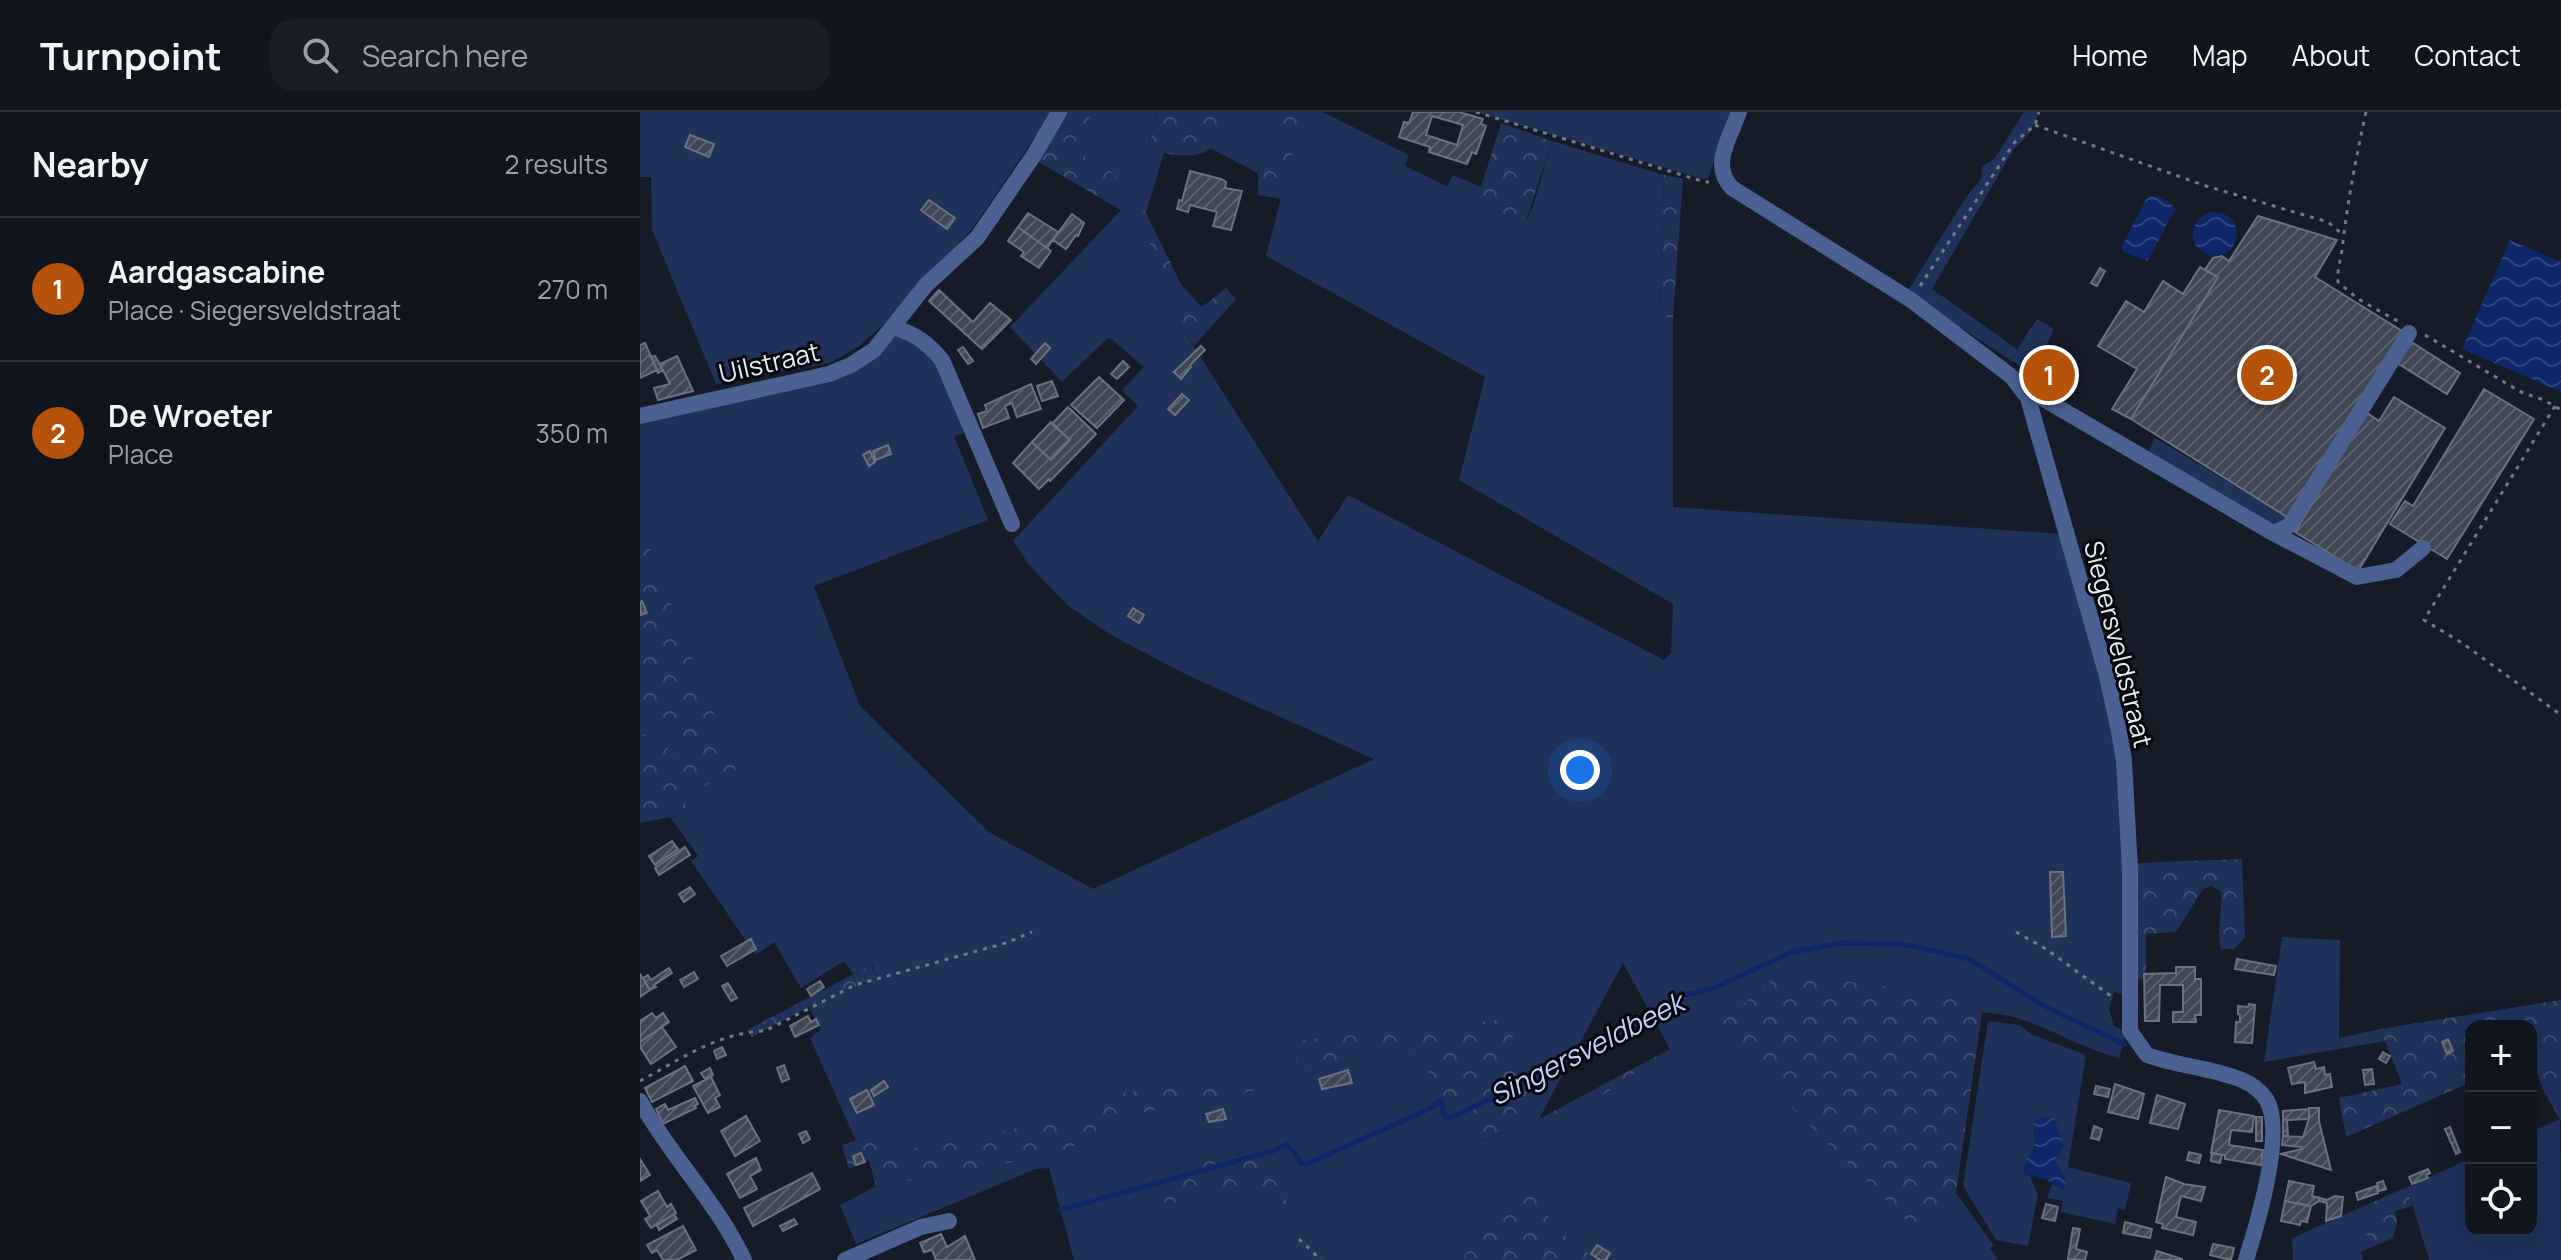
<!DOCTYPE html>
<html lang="en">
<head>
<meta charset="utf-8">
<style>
  body { margin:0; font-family:Manrope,sans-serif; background:#191d26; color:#f1f3f6 }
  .controls { position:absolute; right:24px; bottom:24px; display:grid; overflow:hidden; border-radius:16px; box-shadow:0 8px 32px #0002 }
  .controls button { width:72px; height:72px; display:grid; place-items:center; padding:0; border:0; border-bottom:2px solid #30333b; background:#10141d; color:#f1f3f6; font:40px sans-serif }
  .you { position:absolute; left:940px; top:658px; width:28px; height:28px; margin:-20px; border:6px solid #fff; border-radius:50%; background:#1a73e8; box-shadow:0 0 0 12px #1a73e833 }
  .badge { display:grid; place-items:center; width:52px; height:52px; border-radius:50%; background:#b45309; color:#fff; font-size:26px; font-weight:700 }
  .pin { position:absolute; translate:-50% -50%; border:4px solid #fff; box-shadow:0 2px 8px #0006 }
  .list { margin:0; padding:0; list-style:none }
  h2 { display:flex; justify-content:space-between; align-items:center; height:104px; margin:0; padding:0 32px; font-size:34px }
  h2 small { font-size:26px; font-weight:400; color:#9c9ea4 }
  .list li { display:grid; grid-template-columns:52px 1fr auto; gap:24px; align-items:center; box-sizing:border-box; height:144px; padding:0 32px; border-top:2px solid #30333b }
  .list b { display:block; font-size:30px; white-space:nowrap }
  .list p { margin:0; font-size:26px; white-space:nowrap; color:#9c9ea4 }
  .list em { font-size:26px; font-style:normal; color:#9c9ea4 }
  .icon { flex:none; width:44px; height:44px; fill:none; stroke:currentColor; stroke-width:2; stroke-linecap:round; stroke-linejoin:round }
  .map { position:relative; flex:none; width:1921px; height:1148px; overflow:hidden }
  header { display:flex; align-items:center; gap:48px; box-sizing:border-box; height:112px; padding:0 40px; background:#10141d; border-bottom:2px solid #30333b }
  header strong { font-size:38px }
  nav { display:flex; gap:44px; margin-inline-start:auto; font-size:28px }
  .search { width:560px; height:72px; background:#191d26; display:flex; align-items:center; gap:20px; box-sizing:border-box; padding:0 28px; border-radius:24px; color:#9c9ea4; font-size:30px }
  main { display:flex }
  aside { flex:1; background:#10141d }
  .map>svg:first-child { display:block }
</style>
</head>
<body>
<header>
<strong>Turnpoint</strong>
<div class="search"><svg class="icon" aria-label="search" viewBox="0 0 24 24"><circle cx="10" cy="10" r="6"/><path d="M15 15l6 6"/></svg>Search here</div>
<nav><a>Home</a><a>Map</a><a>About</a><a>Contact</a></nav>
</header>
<main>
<aside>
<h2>Nearby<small>2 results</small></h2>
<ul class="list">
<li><span class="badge">1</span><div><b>Aardgascabine</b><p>Place · Siegersveldstraat</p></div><em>270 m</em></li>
<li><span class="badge">2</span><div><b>De Wroeter</b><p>Place</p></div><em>350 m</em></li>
</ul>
</aside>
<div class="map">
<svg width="1921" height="1148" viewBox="0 0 1921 1148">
  <defs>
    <pattern id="forest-crowns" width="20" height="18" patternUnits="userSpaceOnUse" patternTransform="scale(2)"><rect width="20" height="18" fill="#1f325a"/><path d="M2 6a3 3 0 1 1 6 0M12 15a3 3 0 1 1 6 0" fill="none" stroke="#405072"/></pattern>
    <pattern id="water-waves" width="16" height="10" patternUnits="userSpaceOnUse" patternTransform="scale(2)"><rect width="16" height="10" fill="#0d2769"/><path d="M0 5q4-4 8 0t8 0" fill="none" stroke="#30467f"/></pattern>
    <pattern id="building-hatch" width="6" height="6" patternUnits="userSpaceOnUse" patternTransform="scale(2)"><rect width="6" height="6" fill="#3f4654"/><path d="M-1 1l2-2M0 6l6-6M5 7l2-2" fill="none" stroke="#5b616d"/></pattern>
  </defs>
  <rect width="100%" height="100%" fill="#151b27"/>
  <!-- green -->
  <path fill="#1f325a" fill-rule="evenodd" d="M0 0H412L333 116 242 214 218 235 190 251 76 272 12 118 11 65H0Z
    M453 0H517L508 36 524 41 506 101 473 78 430 37Z
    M580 0H634L642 33 638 51 621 55 618 61 569 36 580 19Z
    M663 0H683L769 43 765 54 885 112 894 91 912 29 1024 63 1020 205 1033 206V395L1421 422 1468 588 1477 638 1487 799 1484 882 1474 880 1469 897 1474 914 1482 918 1485 926 1479 946C1442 937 1410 915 1373 905 1363 902 1352 902 1342 900L1343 887 1271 1112 1316 1081 1354 1134 1350 1136 1358 1148H957L925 1123 882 1073 821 1148H434L409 1056 396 1057 216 1132 200 1093 236 1074 414 1043 446 1029 469 1007 618 978 447 989 434 1005 246 1041 240 1021 216 1029 170 926 181 917 169 896 190 884 238 867 232 853 213 862 204 849 161 876 134 830 116 843 51 749 58 744 30 705 49 701 41 686 95 657 0 412V312L186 270C218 260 233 247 256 224L286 237 299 256 326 320 314 324 348 408 174 474 220 594 349 720 453 777 734 647 547 563 471 523 427 493 389 453 373 429 498 294 482 278 504 255 469 225 422 270 370 215 481 98 501 110 519 153 544 188 533 202 678 429 708 383 1024 548 1031 541 1033 492 819 368 845 265 626 144ZM983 851 1030 937 907 1020 899 1007ZM866 908 877 1015 836 1031 780 942 728 940 682 958 663 928ZM617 1037 641 1098 608 1072 518 1062Z
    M836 0H1093L1068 66 1063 67Z
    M1384 0H1400L1389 22 1374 37 1292 177 1377 237 1397 207 1414 217 1393 263 1267 180 1326 85 1341 67 1342 55 1355 46Z
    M1515 326 1647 405 1635 415 1506 346Z
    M0 594C21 604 36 613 48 633L46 640 37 643 0 620Z
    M1642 825 1700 828 1699 926 1740 917 1745 929 1624 950Z
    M1348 909 1380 913 1391 922 1446 943 1428 1055 1491 1071 1485 1098 1478 1096 1475 1112 1421 1100 1423 1089 1407 1086 1412 1072 1422 1077 1415 1049 1424 1034 1394 1009 1395 1033 1384 1062 1390 1064 1398 1083 1388 1134 1356 1128 1323 1074Z
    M1920 1007 1921 1148H1789L1767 1075 1831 1046V1118H1891V1020Z
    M1731 1091 1732 1096 1723 1114 1732 1135 1721 1140 1723 1148H1653L1652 1126Z"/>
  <!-- forest -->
  <path fill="url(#forest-crowns)" d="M427 0H453L431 37 469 58 478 67 474 78 506 101 542 174 562 195 586 176 596 187 554 234 533 202 544 188 519 153 501 110 399 50Z
    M517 0H580C580 6 581 14 580 19 573 54 530 43 508 37Z
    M634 0H663L641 87 618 83V61L621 55 638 51 642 33Z
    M861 11 912 29 885 112 807 74 813 63 841 75Z
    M1024 63 1043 67 1033 206 1020 205Z
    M0 412 96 658 42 686 50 701 0 711V620L37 642 46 640 48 633C36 613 21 604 0 594Z
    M1602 747 1605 825 1594 837H1581C1576 818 1583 799 1581 780L1572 774 1563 777 1536 820 1506 822V866L1496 868 1495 751Z
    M231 853 238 867 190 884 112 925 107 918Z
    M1141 861 1344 887 1316 1081 1271 1113 1073 918Z
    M1921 888V1009L1903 978 1896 957 1891 955V914H1831V970L1706 1025 1699 986 1762 972 1740 917Z
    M866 907 889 967 893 998 877 1015 835 1031 805 994 780 942 728 940 682 958 661 960 656 947 663 928Z
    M1030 937 907 1021 899 1007Z
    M617 965 619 978 469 1007 446 1029 414 1043 236 1074 229 1048 209 1057 202 1033 240 1021 246 1041 434 1005 447 989 473 982Z
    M617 1037 648 1092 641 1098 608 1072 525 1093 518 1062Z
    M882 1072 925 1123 957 1148H821Z
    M1767 1075 1772 1094 1755 1099 1757 1110 1753 1126 1732 1135 1723 1114 1732 1096 1731 1091Z"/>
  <!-- water -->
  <path fill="url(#water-waves)" d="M1511 84C1519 84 1531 90 1535 97L1509 146 1507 149 1483 140 1482 134 1506 87Z
    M1553 122a22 22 0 1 1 44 0a22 22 0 1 1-44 0Z
    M1870 128 1921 150V280L1822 237Z
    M1404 1005H1414L1424 1035 1415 1049 1426 1068 1423 1078 1407 1068 1384 1062 1383 1055 1395 1033 1394 1009Z"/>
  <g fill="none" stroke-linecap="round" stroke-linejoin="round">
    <!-- stream -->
    <path stroke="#0d2769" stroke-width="5" d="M420 1098 636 1038 646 1032 654 1040 661 1051 667 1052 791 996 800 989 803 993 802 1000 808 1007 894 966 1009 905 1037 885 1074 876 1152 840 1203 831 1263 832 1329 847 1406 895 1484 932"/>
  </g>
  <!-- building -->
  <path fill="url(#building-hatch)" stroke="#6a7180" stroke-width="2" fill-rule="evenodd" d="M773 0H819L843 7 841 12 846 14 836 42 832 40 827 52 789 40 790 35 759 25 764 10 769 11ZM792 4 823 13 817 33 786 23Z
    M50 23 74 32 69 45 45 35Z
    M550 59 581 67 586 70 585 76 602 79 591 118 573 114 577 100 550 93 548 100 537 97 539 88 542 89Z
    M289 88 315 106 307 117 281 98Z
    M388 101 418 120 407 136 378 115Z
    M432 102 444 111 438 124 436 123 426 137 413 128Z
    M1618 104 1697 128 1675 165 1762 219 1647 405 1491 307 1578 165 1565 158 1573 146 1582 144 1589 149Z
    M378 115 411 139 399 156 381 144 384 140 368 129Z
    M1560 155 1578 165 1491 307 1472 297 1497 257 1458 234 1486 189 1504 200 1523 169 1543 182Z
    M1460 156 1465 159 1457 174 1451 171Z
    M299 178 333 210 350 191 371 208 342 237 289 189Z
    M1770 229 1820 261 1807 282 1757 251Z
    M5 231 17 258 0 266V233Z
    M405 231 410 236 396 252 391 247Z
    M561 234 565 238 553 250 550 254 551 255 541 267 534 260Z
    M323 235 333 249 328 252 318 238Z
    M15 244 23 258 18 261 11 245Z
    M37 244 53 279 18 288 14 276 30 272 20 252Z
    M483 249 489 255 477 267 471 262Z
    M459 265 484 288 457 316 431 293Z
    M412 269 418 284 402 289 397 274Z
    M391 272 401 297 377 305 372 291 365 294 369 306 343 316 338 302 347 299 345 293Z
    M1844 277 1894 307 1807 447 1750 412 1765 389 1773 394Z
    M542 282 549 288 535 303 528 297Z
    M1754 285 1805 316 1718 459 1655 420 1727 301 1739 309Z
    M428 295 456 322 410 369 409 367 399 377 373 351 392 330 411 348 430 328 412 312Z
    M411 310 430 328 411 348 392 330Z
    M248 333 251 342 236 348 233 339Z
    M230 339 235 350 229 354 223 343Z
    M2 489 7 501 1 503 0 490Z
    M493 496 504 503 499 511 488 504Z
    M32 729 38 737 15 753 9 744Z
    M45 735 50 743 19 763 15 756Z
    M1410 760H1423L1426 824 1412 825Z
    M50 775 55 782 44 790 39 782Z
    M111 827 116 837 87 854 81 844Z
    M1597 847 1636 854 1634 863 1595 857Z
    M1536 855H1555V867H1561V903H1555L1556 910H1533V900H1543V873H1520L1519 909H1505L1504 862 1536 861Z
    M29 856 32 861 14 873 16 875 10 878 3 866 8 863 11 868Z
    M54 860 58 867 44 875 40 868Z
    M0 862 10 878 0 885Z
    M180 869 184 875 171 884 167 877Z
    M88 871 97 886 91 889 82 874Z
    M1609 892 1615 893 1612 931 1595 930 1596 910H1600V903L1598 902V894L1608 895Z
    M12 901 16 906 23 901 29 910 0 930V909Z
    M168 904 171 910 176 907 179 913 155 925 150 914Z
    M22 915 36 935 11 952 0 935V930Z
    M1808 927 1813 939 1807 942 1802 930Z
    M82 935 86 943 77 947 74 939Z
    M1743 940 1750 944 1746 951 1739 947Z
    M1674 950 1676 957 1684 955 1685 963 1690 962 1692 975 1665 981V970L1652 972 1648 956Z
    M144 953 149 967 142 970 137 956Z
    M45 954 53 969 12 990 5 976Z
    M70 956 73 963 65 967 61 961Z
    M1732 957 1734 972 1725 973 1723 958Z
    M708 958 712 971 682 977 679 967Z
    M71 965 80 983 75 986 80 995 68 1001 53 974Z
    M244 969 248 975 234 984 231 978Z
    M1475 972 1504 982 1498 1007 1468 1000Z
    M1456 974 1470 977 1468 985 1454 982Z
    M227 978 234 993 217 1001 210 987Z
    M1517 983 1545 992 1538 1017 1510 1011Z
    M55 986 58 992 54 994 56 996 23 1012 16 997 25 992 28 998Z
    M1669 996H1679V1009L1691 1058 1641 1042 1662 1037V1035L1642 1033 1643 1024 1663 1025 1669 1007Z
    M583 997 586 1007 569 1010 566 1002Z
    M1669 997V1007L1643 1008V999Z
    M1579 998 1614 1004 1612 1020 1591 1018 1589 1033 1623 1038 1621 1053 1585 1047V1043L1571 1041Z
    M106 1004 120 1029 95 1044 81 1019Z
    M1616 1005H1622V1029H1616Z
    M1643 1008H1647L1648 1024H1643Z
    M1454 1014 1462 1017 1459 1028 1451 1026Z
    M1810 1015 1820 1040 1816 1042 1805 1017Z
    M166 1019 170 1027 163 1031 159 1022Z
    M1549 1040 1561 1043 1559 1051 1547 1048Z
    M221 1041 225 1050 216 1053 213 1044Z
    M1572 1041 1582 1043 1580 1051 1571 1049Z
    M116 1046 121 1058 110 1064 117 1077 100 1086 87 1062Z
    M0 1047 10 1063 0 1069Z
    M1788 1057 1790 1061 1786 1063 1788 1066 1772 1072 1769 1065Z
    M172 1061 180 1077 113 1114 104 1096Z
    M1526 1065 1544 1072 1565 1075 1561 1089 1541 1084 1536 1105 1556 1110 1553 1123 1522 1116 1523 1112 1516 1110Z
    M1649 1069 1674 1074 1672 1084 1680 1086 1679 1089 1671 1094 1645 1089Z
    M1743 1069 1746 1077 1739 1079 1737 1071Z
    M1736 1074 1738 1081 1718 1088 1716 1081Z
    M18 1079 27 1095 31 1092 36 1101 11 1116 5 1107 10 1104 1 1089Z
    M1695 1084 1703 1085 1701 1104 1686 1109 1687 1091 1679 1089 1680 1086 1687 1088Z
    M1645 1089 1671 1094 1667 1110 1661 1109 1660 1113 1641 1109Z
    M1406 1092 1418 1095 1415 1109 1402 1106Z
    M34 1102 37 1107 19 1118 17 1113Z
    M154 1107 157 1112 143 1119 140 1114Z
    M1485 1110 1512 1117 1510 1126 1483 1121Z
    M43 1114 56 1138 37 1148H23L17 1138 12 1141 7 1133Z
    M1433 1116 1440 1117 1436 1137 1447 1140 1445 1148 1428 1147Z
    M301 1122 307 1135 325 1124 335 1148H296L292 1138 284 1140 280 1131Z
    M1573 1132 1594 1136 1591 1148 1570 1143Z
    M957 1133 970 1141 966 1148H960L951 1142Z
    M1517 1139 1542 1147V1148H1514Z"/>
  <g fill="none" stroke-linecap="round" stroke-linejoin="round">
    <!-- path -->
    <path stroke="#737983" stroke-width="3" stroke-dasharray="4 6" stroke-linecap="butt" d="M836 0 1065 70H1069
      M1726 0C1716 46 1707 92 1702 138 1700 150 1697 158 1698 170L1718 187 1761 211
      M1395 13 1566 74 1688 110 1702 122
      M1280 174 1374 31 1395 13 1399 0
      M1785 223 1881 280 1904 288 1921 298
      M1915 294 1784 508 1822 531 1921 603
      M1376 820 1406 837 1475 887
      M0 969C39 948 79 920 125 919L215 873 366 831 392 820
      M659 1127 681 1148"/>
    <!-- minor -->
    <path stroke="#4a6191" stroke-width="16" d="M1099 0C1090 26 1070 53 1092 76L1271 188 1372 265 1388 286 1467 564 1478 615 1484 648 1490 758V919L1507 943C1538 954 1572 956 1602 968 1611 972 1620 978 1626 987 1646 1018 1617 1113 1606 1148
      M253 215C275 222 287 230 302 248L372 412
      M1383 275 1633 421 1717 465 1756 458 1783 436
      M0 304 189 262 211 253 234 238 286 173 337 126 394 43 419 0
      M1633 421 1649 414 1769 221
      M0 989C31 1045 77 1090 104 1148
      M205 1148 281 1115 309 1109"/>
  </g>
  <g text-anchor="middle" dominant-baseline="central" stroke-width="6" stroke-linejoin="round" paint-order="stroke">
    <!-- street labels -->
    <g font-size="26" fill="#e7ebf4" stroke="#04060b">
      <text transform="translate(129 250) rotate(-13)">Uilstraat</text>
      <text transform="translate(1479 532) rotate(76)">Siegersveldstraat</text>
    </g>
    <!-- water labels -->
    <g font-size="28" font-style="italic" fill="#bed3fb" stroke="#04060b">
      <text transform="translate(946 936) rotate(-27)">Singersveldbeek</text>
    </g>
  </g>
</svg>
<div class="controls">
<button>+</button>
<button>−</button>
<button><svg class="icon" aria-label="locate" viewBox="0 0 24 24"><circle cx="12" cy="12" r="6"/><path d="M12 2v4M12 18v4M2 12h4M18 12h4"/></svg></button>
</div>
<div class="you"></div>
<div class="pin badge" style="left:1409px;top:263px">1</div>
<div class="pin badge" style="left:1627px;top:263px">2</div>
</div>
</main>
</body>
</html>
